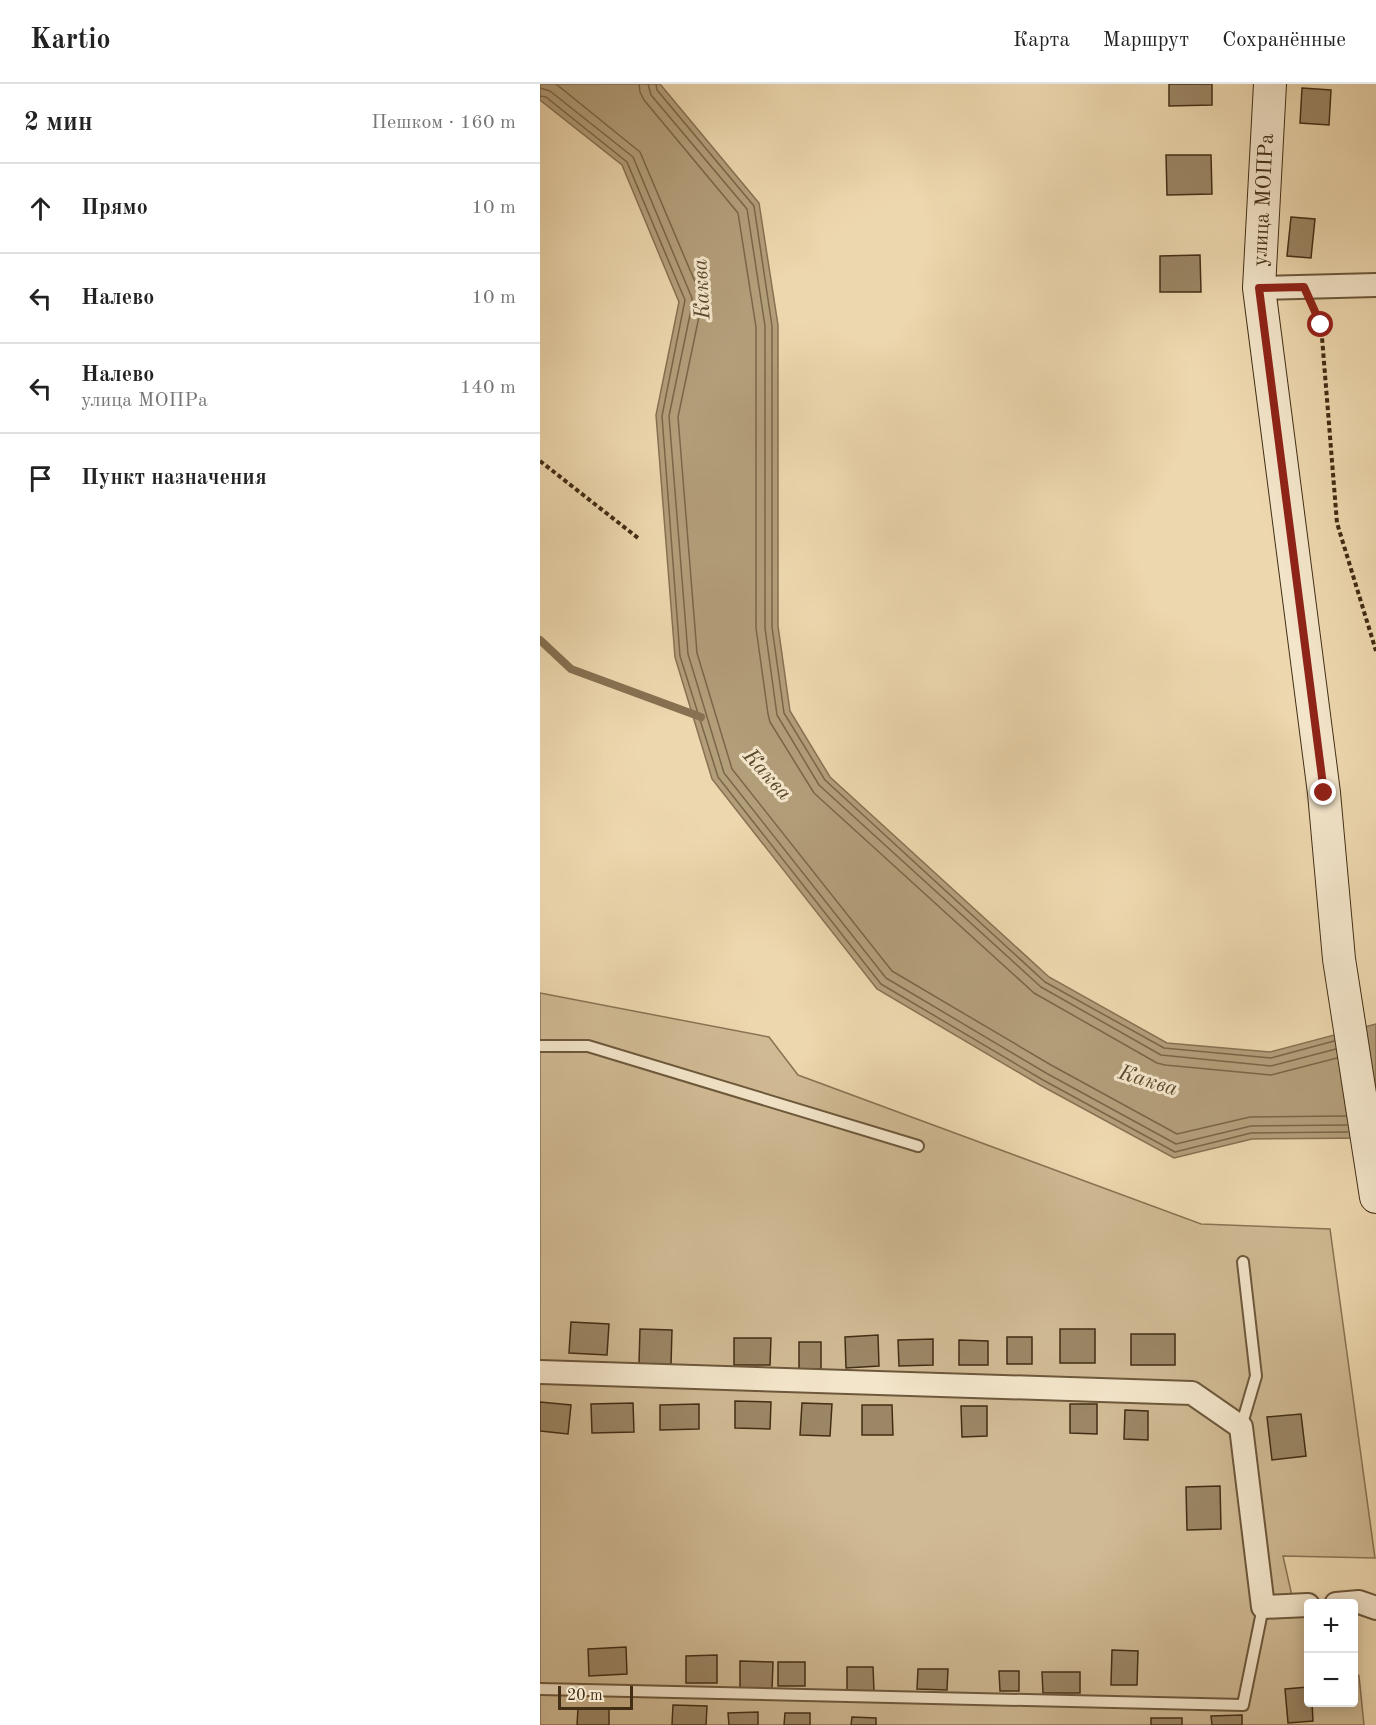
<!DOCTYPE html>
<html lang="ru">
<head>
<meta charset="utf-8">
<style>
  body { margin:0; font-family:"Old Standard TT",serif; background:#f2f2f2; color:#222 }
  .controls { position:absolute; right:18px; bottom:18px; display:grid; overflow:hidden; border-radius:6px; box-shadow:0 3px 15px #0003 }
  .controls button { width:54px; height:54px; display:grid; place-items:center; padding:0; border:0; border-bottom:2px solid #e0e0e0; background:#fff; color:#222; font:30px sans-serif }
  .scale { position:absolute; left:18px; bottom:15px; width:75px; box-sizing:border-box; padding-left:6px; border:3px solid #422e15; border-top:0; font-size:16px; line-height:21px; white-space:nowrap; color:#422e15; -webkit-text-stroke:4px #f3e5ca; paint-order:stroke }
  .stop { position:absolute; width:18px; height:18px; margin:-14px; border:4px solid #8f2418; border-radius:50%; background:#fff }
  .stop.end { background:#8f2418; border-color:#fff; box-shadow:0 2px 6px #0008 }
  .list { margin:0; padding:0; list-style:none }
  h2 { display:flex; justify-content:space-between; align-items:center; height:78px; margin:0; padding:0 24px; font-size:26px }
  h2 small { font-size:20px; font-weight:400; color:#767676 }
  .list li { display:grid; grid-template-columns:39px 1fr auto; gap:18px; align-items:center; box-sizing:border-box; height:90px; padding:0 24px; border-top:2px solid #e0e0e0 }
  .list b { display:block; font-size:22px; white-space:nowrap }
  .list p { margin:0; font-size:20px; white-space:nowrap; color:#767676 }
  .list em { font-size:20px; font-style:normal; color:#767676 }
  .icon { flex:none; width:33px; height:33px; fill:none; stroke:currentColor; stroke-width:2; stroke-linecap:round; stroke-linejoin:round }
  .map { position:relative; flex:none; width:836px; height:1641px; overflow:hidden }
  header { display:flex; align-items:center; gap:36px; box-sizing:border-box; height:84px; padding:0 30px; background:#fff; border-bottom:2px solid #e0e0e0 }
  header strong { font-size:28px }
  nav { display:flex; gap:33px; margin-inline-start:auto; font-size:21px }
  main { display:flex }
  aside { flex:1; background:#fff }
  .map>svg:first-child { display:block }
</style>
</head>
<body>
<header>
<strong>Kartio</strong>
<nav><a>Карта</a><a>Маршрут</a><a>Сохранённые</a></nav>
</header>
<main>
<aside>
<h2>2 мин<small>Пешком · 160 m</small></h2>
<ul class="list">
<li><svg class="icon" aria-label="ahead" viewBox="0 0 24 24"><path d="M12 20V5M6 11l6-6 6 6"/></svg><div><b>Прямо</b></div><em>10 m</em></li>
<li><svg class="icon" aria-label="left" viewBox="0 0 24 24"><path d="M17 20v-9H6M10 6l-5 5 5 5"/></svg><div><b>Налево</b></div><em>10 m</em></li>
<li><svg class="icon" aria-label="left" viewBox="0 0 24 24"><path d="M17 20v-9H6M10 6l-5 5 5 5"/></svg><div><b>Налево</b><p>улица МОПРа</p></div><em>140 m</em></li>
<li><svg class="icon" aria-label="arrive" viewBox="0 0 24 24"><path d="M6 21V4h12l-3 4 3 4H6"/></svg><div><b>Пункт назначения</b></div></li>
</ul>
</aside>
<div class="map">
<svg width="836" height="1641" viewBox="0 0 836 1641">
  <rect width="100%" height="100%" fill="#edd7ae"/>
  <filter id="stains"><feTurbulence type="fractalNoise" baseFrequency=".00333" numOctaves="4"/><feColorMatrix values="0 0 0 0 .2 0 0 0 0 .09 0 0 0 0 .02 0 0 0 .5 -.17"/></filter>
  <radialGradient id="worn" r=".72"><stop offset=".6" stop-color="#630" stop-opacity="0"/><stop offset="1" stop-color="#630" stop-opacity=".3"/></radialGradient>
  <!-- green -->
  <path fill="#d0ba94" stroke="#897454" stroke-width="1.5" d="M0 909 229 953 258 991 661 1140 790 1145 835 1474 743 1472 754 1521 768 1537V1618H814V1586L819 1592 824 1641H0Z"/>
  <!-- water -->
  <path fill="#b39e7a" stroke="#867152" stroke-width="1.5" d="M0 0H120L219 119 238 241V542L250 627 290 693 509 893 627 959 730 968 836 940V1054L712 1055 634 1074 500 1001 337 905 172 695 135 573 116 331 139 218 82 81 0 16Z"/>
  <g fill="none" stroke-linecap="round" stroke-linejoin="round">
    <!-- shore -->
    <path stroke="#7a6648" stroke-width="1.5" d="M16 0 100 68 161 212V223L138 333 157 569 192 685 352 887 511 981 637 1050 710 1033 806 1032
      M99 0 100 8 104 16 198 129 216 243V544L228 630 230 638 274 709 494 909 617 979 625 981 731 991 797 974
      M108 0 111 11 207 125 225 242V544L237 631 279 701 501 903 621 971 731 982 796 965
      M116 0 117 6 214 122 232 242V543L244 629 285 696 505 898 624 964 731 974 794 957
      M0 4 10 7 93 73 152 214V221L129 332 148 570 184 689 346 894 506 989 636 1060 711 1042 807 1041
      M0 12 6 13 87 78 145 216 122 332 140 572 178 693 341 900 503 996 635 1068 711 1049 808 1048"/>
    <!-- stream -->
    <path stroke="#867152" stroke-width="8" d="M0 556 31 585 161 633"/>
  </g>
  <!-- building -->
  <path fill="#9b8665" stroke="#422e15" stroke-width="1.5" d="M629 0H672V21L629 22Z
    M762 4 791 6 789 41 760 39Z
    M626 71H671L672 110 627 111Z
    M751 133 775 135 771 174 747 172Z
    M660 171 661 208H620V172Z
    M31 1238 69 1240 67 1271 29 1269Z
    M100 1245 132 1246 131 1281 99 1280Z
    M520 1245H555V1279H520Z
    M591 1250H635V1281H591Z
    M338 1251 339 1282 306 1284 305 1253Z
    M467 1253H492V1280H467Z
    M194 1254H231L230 1281H194Z
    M393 1255V1281L359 1282 358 1256Z
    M419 1256 448 1257V1281H419Z
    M259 1258H281V1285H259Z
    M195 1317 231 1318 230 1345 195 1344Z
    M0 1318 31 1321 28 1350 0 1347Z
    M93 1319 94 1348 52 1349 51 1320Z
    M262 1319 292 1320 290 1352 260 1351Z
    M159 1320V1345L120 1346V1321Z
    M530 1320H557V1350L530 1349Z
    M322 1321H352L353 1351H322Z
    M421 1322H447V1352L422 1353Z
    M585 1326 608 1327V1356L584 1355Z
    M761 1330 766 1372 732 1376 727 1333Z
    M680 1402 681 1445 647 1446 646 1403Z
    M86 1563 87 1590 49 1592 48 1565Z
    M572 1566 598 1567 597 1601H571Z
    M177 1571V1599H146V1572Z
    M200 1577 233 1578 232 1605 200 1604Z
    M238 1578H265V1602H238Z
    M307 1583H333L334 1607 307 1608Z
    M378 1585H408L407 1606 377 1605Z
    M459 1587H479V1607H460Z
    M502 1588H540V1609H503Z
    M768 1603V1618H772L773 1637 748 1639 745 1605Z
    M133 1621 167 1622 166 1641H132Z
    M38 1624H69V1641H37Z
    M218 1628V1641H189L188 1629Z
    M245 1629H270V1641H244Z
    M702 1631V1641H672L671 1632Z
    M312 1633 336 1634V1641H311Z
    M611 1634H642V1641H611Z"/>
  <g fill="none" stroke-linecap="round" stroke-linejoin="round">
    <!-- lane casing -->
    <g stroke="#6d583b" stroke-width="14">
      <path id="lane" d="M0 962H48L378 1062
        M701 1343 716 1292 703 1178
        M0 1605 703 1621 723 1523"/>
    </g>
    <!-- street casing -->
    <g stroke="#6d583b" stroke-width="26">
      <path id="street" d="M719 204 836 201
        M0 1288 652 1309 701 1343 723 1523 768 1521
        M796 1520 819 1518 836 1524"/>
    </g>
    <!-- secondary casing -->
    <g stroke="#422e15" stroke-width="34">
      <path id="secondary" d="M730 0 719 204 784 709 799 875 836 1113"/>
    </g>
    <!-- path -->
    <path stroke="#422e15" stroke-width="4" stroke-dasharray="4.5 3" stroke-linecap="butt" d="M774 226 781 241 797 439 836 567
      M0 377 98 454"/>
    <!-- lane -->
    <use href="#lane" stroke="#f3e5ca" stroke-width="10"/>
    <!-- street -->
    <use href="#street" stroke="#f3e5ca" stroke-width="22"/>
    <!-- secondary -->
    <use href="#secondary" stroke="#f3e5ca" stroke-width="32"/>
  </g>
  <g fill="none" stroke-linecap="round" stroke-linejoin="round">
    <!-- route -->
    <path stroke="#8f2418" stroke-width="8" d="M781 241 764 203 719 204 784 709"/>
  </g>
  <g text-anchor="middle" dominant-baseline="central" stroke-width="6" stroke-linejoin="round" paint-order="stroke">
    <!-- street labels -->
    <g font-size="21" fill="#422e15" stroke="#f3e5ca">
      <text transform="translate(724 116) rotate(-87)">улица МОПРа</text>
    </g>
    <!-- water labels -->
    <g font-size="22" font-style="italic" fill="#5e4a2e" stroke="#f3e5ca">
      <text transform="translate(162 205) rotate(-93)">Каква</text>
      <text transform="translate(227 691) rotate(48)">Каква</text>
      <text transform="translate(608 997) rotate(17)">Каква</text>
    </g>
  </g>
  <rect width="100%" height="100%" filter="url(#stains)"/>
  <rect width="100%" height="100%" fill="url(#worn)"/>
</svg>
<div class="controls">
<button>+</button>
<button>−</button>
</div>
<div class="scale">20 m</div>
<div class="stop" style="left:781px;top:241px"></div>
<div class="stop end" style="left:784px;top:709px"></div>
</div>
</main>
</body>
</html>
